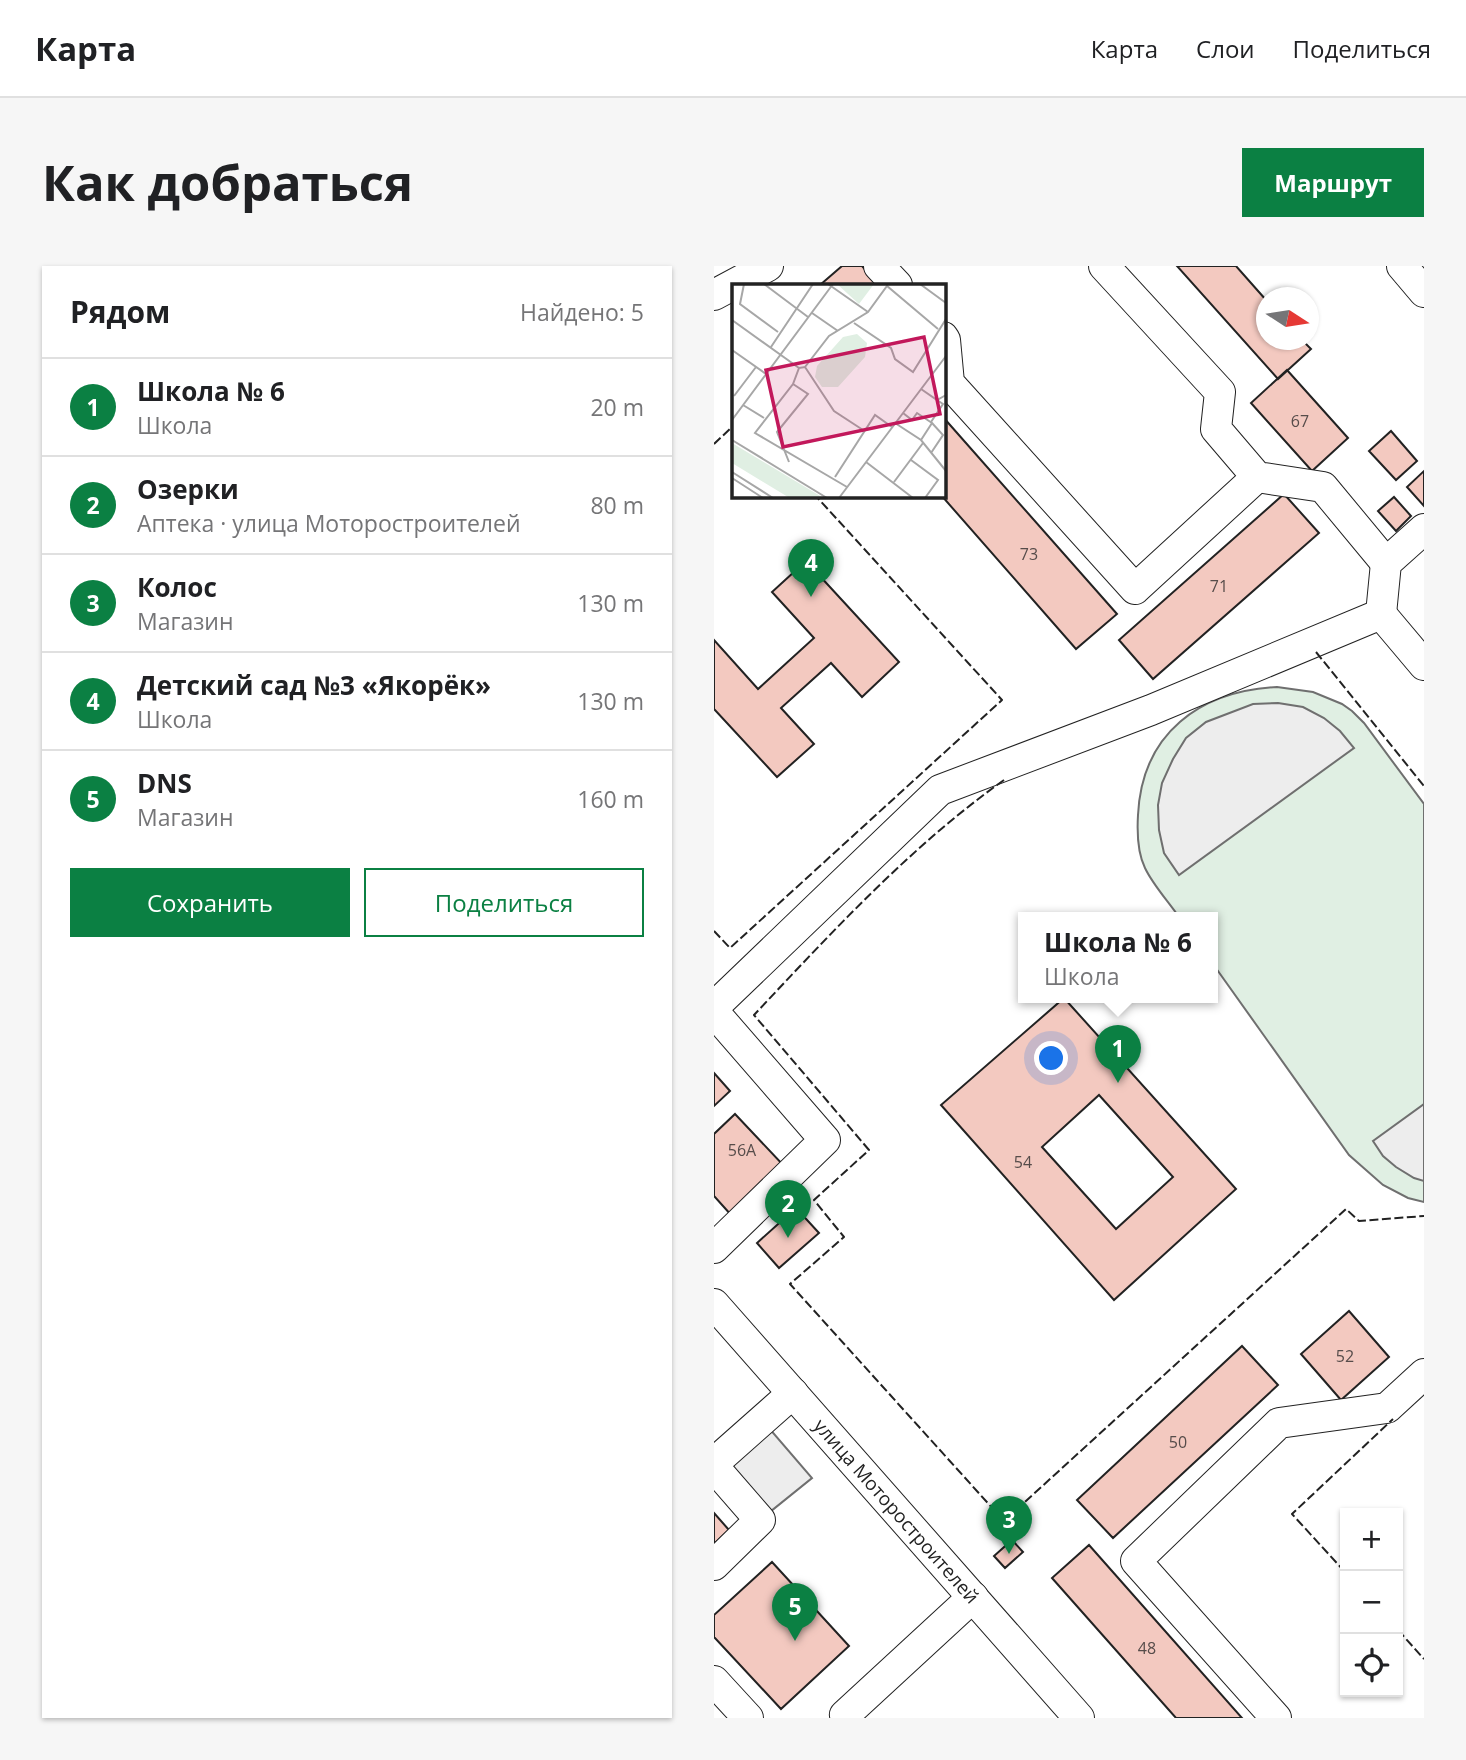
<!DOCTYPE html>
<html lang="ru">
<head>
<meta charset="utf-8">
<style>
  body { margin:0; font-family:"Open Sans",sans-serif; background:#f6f6f6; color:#202124 }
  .controls { position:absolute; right:21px; bottom:21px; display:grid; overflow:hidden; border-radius:0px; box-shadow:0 2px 5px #0004 }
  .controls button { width:63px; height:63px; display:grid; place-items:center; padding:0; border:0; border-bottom:2px solid #e0e0e0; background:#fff; color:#202124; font:35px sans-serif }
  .compass { position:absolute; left:542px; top:21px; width:63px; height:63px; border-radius:50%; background:#fff; box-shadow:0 2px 5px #0004; rotate:102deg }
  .you { position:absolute; left:338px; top:793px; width:24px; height:24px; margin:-18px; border:5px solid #fff; border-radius:50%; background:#1a73e8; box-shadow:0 0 0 10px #1a73e833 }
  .badge { display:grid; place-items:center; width:46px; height:46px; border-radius:50%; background:#0b8043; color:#fff; font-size:23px; font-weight:700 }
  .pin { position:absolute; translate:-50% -58px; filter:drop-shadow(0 2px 4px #0008) }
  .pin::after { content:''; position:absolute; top:37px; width:24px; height:21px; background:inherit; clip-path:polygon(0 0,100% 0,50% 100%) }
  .popup { position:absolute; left:304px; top:646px; width:200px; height:91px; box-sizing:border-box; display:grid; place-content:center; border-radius:0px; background:#fff; filter:drop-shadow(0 2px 5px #0005); font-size:23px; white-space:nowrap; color:#757577 }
  .popup b { font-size:26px; color:#202124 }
  .popup::after { content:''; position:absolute; left:50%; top:100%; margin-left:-14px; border:14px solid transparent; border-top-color:#fff }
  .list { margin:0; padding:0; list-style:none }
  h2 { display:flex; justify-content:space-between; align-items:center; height:91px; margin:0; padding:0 28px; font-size:30px }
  h2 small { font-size:23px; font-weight:400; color:#757577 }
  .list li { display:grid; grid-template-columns:46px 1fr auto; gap:21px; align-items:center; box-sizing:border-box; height:98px; padding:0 28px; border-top:2px solid #e0e0e0 }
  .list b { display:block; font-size:26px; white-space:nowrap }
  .list p { margin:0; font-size:23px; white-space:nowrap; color:#757577 }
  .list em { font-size:23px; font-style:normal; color:#757577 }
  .actions { display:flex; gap:14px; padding:21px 28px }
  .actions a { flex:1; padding:16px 0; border:2px solid #0b8043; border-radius:0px; text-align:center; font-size:24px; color:#0b8043 }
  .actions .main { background:#0b8043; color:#fff }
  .icon { flex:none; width:38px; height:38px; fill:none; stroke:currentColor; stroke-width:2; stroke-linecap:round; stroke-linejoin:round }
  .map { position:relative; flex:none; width:710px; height:1452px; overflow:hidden; border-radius:0px }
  header { display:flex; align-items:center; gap:42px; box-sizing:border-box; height:98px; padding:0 35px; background:#fff; border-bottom:2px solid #e0e0e0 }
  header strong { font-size:33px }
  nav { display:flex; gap:38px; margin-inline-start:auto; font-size:24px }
  .intro { display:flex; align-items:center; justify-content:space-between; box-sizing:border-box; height:168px; padding:0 42px }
  h1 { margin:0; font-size:49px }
  .button { padding:18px 32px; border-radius:0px; background:#0b8043; color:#fff; font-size:24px; font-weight:700 }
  main { display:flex; gap:42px; padding:0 42px }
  aside { flex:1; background:#fff; border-radius:0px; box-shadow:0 2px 5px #0004 }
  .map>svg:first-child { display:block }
</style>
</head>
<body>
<header>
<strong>Карта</strong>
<nav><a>Карта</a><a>Слои</a><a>Поделиться</a></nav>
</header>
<div class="intro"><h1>Как добраться</h1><a class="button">Маршрут</a></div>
<main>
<aside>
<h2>Рядом<small>Найдено: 5</small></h2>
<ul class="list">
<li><span class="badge">1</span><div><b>Школа № 6</b><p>Школа</p></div><em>20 m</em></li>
<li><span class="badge">2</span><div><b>Озерки</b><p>Аптека · улица Моторостроителей</p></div><em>80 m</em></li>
<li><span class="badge">3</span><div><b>Колос</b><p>Магазин</p></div><em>130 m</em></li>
<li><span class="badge">4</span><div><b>Детский сад №3 «Якорёк»</b><p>Школа</p></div><em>130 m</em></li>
<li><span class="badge">5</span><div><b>DNS</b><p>Магазин</p></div><em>160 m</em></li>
</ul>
<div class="actions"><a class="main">Сохранить</a><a>Поделиться</a></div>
</aside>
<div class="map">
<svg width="710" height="1452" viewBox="0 0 710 1452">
  <rect width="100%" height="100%" fill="#fff"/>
  <!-- green -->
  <path fill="#e0efe3" stroke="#6f6f6f" stroke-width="2" d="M563 421 599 426 628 438 638 445 650 457 710 538V936L694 932 669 919 635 889 499 698V651H465C454 635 439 619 431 602 423 586 423 566 424 549 428 467 486 425 563 421Z"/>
  <!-- parking -->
  <path fill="#ededed" stroke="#6f6f6f" stroke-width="2" d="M564 437 589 441 610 452 626 465 640 482 465 609 450 587 445 564 444 539 448 517 459 493 472 472 492 456 539 438Z
    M710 838V915L700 912 682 901 669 890 659 875Z
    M48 1154 98 1212 46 1254 0 1201Z"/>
  <!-- building -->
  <path fill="#f3c9c0" stroke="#222" stroke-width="2" fill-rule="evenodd" d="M128 0H148L165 19H106Z
    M463 0H522L552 34V74H588L597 83 564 113Z
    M573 104 634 172 598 205 537 137Z
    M229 151 403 348 362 383 227 229H229Z
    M677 165 703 195 682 214 655 185Z
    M710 205V240L693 221Z
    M570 228 605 267 439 413 405 374Z
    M680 231 697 250 682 265 664 245Z
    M92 295 185 396 148 431 117 397 67 442 100 478 63 511 0 443V374L44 423 100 372 58 326Z
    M350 732 522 923 400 1034 227 839ZM385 829 459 911 402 963 328 881Z
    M0 807 16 825 0 840Z
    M21 848 71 901 18 950 0 930V868Z
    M82 942 105 967 65 1002 43 977Z
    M635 1045 675 1091 627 1134 587 1088Z
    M528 1080 564 1119 399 1272 363 1234Z
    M0 1247 15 1264 0 1278Z
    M298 1274 309 1286 291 1302 280 1290Z
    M375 1279 528 1452H462L338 1312Z
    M58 1296 135 1380 67 1443 0 1371V1349Z"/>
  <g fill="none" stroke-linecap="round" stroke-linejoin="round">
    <!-- minor casing -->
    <g stroke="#222" stroke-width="32">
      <g id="minor">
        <path d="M165 0 183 19"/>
        <path d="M390 0 506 126 502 163 543 211 609 221 672 297"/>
        <path d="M688 0 710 26"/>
        <path d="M0 29 54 0"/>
        <path d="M229 71 231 74 235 117 421 323 543 211"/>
        <path d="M667 348 710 399"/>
        <path d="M0 741 226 524 437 444 667 348 672 297 710 263"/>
        <path d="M0 746 111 874 0 982"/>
        <path id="s1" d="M0 1038 365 1452"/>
        <path d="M0 1197 79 1127"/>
        <path d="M0 1201 46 1254 0 1299"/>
        <path d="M0 1415 34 1452"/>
        <path d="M132 1452 131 1449 259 1331"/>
        <path d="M562 1452 422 1295 565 1157 673 1142 710 1108"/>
      </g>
    </g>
    <!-- minor -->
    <use href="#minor" stroke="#fff" stroke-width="30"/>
    <!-- fence -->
    <path stroke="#222" stroke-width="2" stroke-dasharray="9 3.5" stroke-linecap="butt" d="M0 178 19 160
      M602 386 710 520
      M290 514C197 580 118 666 40 749L155 884 100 934 130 971 76 1018 290 1255 632 943 645 955 710 950
      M0 665 16 682 288 434 101 229
      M631 1306 578 1248 679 1153
      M684 1364 710 1393"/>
  </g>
  <g text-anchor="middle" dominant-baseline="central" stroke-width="5" stroke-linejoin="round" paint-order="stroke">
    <!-- number labels -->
    <g font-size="16" fill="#564c4a">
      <text x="586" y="155">67</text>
      <text x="315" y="288">73</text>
      <text x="505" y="320">71</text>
      <text x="28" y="884">56А</text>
      <text x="309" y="896">54</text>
      <text x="631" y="1090">52</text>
      <text x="464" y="1176">50</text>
      <text x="433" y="1382">48</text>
    </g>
    <!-- street labels -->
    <g font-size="19" fill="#222" stroke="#fff">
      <text stroke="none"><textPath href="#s1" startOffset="276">улица Моторостроителей</textPath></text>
    </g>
  </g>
  <!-- overview -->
  <g transform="translate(18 18)">
    <rect width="214" height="214" fill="#fff"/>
    <path d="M105 0H142L127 20ZM125 50 135 59 133 73 106 103H90L83 93 85 82 111 53ZM0 159 90 213H56L0 179Z" fill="#e0efe3"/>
    <path fill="none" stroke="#a7a7a7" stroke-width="2" d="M12 0 8 20 46 48M32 0 76 33M96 0 136 28M188 0 214 19M80 29 106 47M0 36 67 84 73 83 102 127 131 146M122 39 159 64 163 75 181 88 214 35M39 63 81 0M0 66 34 90M73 83 97 52 136 28 155 2 206 45M67 84 61 100 23 149 115 203M189 105 205 116 214 111M2 112 24 83M11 121 32 134M171 129 180 136 185 129 200 139 189 156M0 136 101 0M199 138 211 120 205 116M163 139 189 156 214 187M0 156 95 214M199 169 211 151 200 139M179 176 206 196 193 214M57 178 45 148 76 110 61 100M134 178 181 214M0 188 41 214M103 193 143 131 160 143M0 194 31 214M162 198 191 159M107 214 214 72"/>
    <path fill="#c2185b" fill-opacity="0.15" stroke="#c2185b" stroke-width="3.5" d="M192 53 208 130 51 163 34 86Z"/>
    <rect width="214" height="214" fill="none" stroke="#222" stroke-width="3.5"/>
  </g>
</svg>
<div class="controls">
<button>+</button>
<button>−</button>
<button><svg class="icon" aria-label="locate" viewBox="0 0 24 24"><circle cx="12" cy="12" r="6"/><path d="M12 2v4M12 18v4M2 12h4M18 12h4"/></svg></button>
</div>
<svg class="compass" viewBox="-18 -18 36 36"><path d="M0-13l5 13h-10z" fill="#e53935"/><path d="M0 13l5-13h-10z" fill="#757577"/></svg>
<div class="you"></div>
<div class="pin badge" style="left:404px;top:817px">1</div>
<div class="popup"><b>Школа № 6</b>Школа</div>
<div class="pin badge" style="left:74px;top:972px">2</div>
<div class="pin badge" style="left:295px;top:1288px">3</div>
<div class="pin badge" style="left:97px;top:331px">4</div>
<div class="pin badge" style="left:81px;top:1375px">5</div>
</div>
</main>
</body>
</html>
